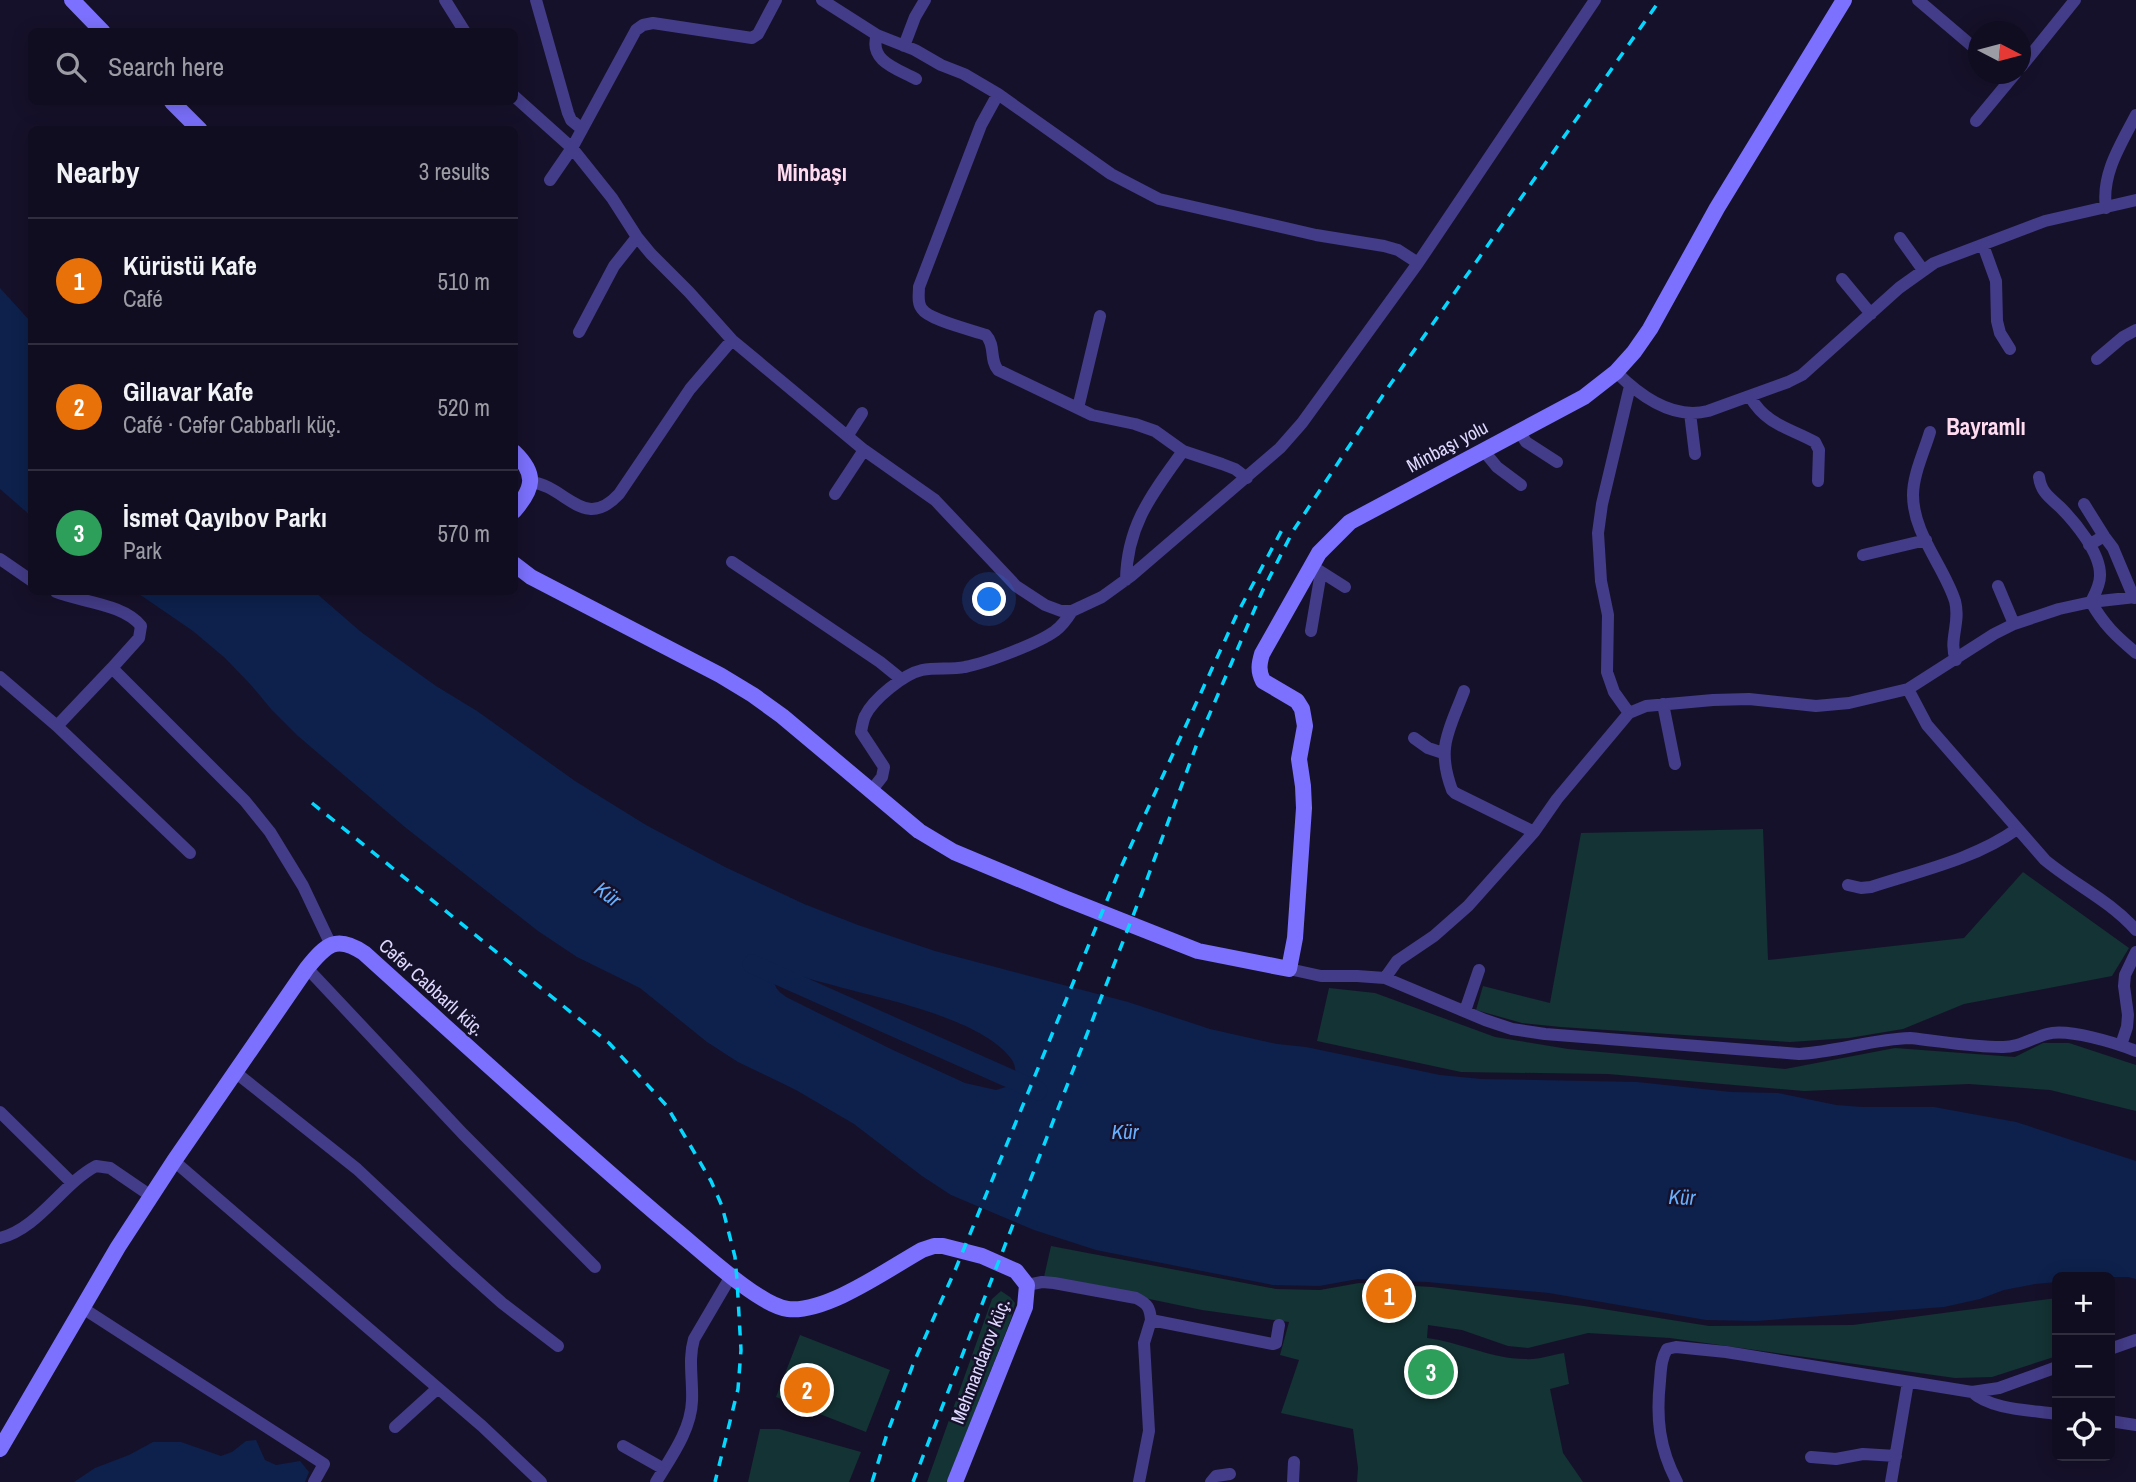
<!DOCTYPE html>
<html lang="en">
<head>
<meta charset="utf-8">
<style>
  body { margin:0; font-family:"Archivo Narrow",sans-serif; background:#1e1b2d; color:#f1f3f6 }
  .controls { position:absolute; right:21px; bottom:21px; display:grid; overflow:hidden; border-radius:10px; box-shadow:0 4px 18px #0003 }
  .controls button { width:63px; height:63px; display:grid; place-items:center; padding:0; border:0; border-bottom:2px solid #302d3e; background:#100d20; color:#f1f3f6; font:35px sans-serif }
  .compass { position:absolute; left:1968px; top:21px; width:63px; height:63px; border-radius:50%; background:#100d20; box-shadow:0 4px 18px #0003; rotate:96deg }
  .you { position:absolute; left:990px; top:600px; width:24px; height:24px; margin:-18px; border:5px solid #fff; border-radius:50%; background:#1a73e8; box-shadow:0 0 0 10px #1a73e833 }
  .badge { display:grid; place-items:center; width:46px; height:46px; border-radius:50%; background:#2563eb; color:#fff; font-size:23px; font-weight:700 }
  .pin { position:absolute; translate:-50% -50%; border:4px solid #fff; box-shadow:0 2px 7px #0006 }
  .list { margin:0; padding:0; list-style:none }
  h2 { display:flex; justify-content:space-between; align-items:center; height:91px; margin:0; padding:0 28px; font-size:30px }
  h2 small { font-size:23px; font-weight:400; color:#9c9ca5 }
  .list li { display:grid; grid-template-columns:46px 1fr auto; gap:21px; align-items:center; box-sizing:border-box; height:126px; padding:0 28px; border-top:2px solid #302d3e }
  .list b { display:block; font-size:26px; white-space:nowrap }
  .list p { margin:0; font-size:23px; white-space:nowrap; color:#9c9ca5 }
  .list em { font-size:23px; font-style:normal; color:#9c9ca5 }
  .icon { flex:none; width:38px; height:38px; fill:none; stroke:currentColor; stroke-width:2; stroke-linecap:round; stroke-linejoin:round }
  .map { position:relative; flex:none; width:2136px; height:1482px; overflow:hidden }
  .search { position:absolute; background:#100d20; box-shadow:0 4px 18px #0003; left:28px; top:28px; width:490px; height:77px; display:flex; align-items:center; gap:18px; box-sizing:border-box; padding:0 24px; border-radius:10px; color:#9c9ca5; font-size:26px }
  .panel { position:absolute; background:#100d20; box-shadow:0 4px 18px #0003; left:28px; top:126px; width:490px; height:469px; border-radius:10px }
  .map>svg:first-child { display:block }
</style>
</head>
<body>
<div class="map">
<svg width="2136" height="1482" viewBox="0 0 2136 1482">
  <rect width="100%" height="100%" fill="#16112a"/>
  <!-- green -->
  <path fill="#143334" d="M1763 829 1768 960 1964 938 2023 872 2129 948 2112 976 1964 1004 1903 1029 1849 1038 1790 1042 1561 1027 1522 1023 1476 1010 1483 986 1550 1003 1581 833Z
    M1329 988 1375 993 1495 1037 1568 1049 1785 1069 1895 1048 2015 1057 2043 1043H2069L2136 1065V1111L2050 1090 1969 1084 1804 1091 1608 1074 1461 1072 1317 1041Z
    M1051 1246 1276 1289 1320 1290 1359 1283 1432 1287 1584 1306 1709 1326 1853 1325 2057 1298V1356L1992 1377 1955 1378 1670 1338 1588 1333 1528 1348 1508 1346 1462 1330 1428 1325 1427 1338C1460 1342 1492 1359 1525 1359 1538 1360 1551 1355 1564 1353L1569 1384 1550 1389 1563 1453 1583 1482H1357L1358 1468 1353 1429 1281 1413 1299 1360 1280 1355 1289 1322 1202 1310 1044 1277Z
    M1001 1291 1010 1297 1015 1303 1011 1319 947 1482H927L992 1299Z
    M800 1335 890 1370 866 1432 776 1397Z
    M760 1429H779L861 1452 849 1482H748Z"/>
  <!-- water -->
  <path fill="#0d214c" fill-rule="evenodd" d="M0 288 31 322V516L0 489Z
    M136 592H315L361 632 436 686 477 711 575 781 646 825 725 867 804 904 858 925 935 951 1128 1002 1210 1029 1277 1044 1306 1047 1440 1075 1481 1079 1637 1082 1731 1092 1778 1093 1836 1105 1862 1107H1934L2016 1122 2136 1161V1279L2128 1277H2057V1282L2035 1284 2004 1290 1980 1299 1944 1307 1756 1321 1706 1320 1549 1293 1427 1282 1358 1279 1319 1286 1273 1285 1096 1250 1034 1230 951 1195 922 1176 854 1124 796 1090 738 1062 707 1042 640 988 577 957 538 931 406 828 298 736 271 709 251 685 225 658 193 631ZM785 973C805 977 824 983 843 988 889 1000 977 1019 1008 1055 1017 1064 1017 1074 1012 1085L996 1090 965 1083 893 1050 788 998C780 993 773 988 774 977L778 974Z
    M256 1440 265 1460 276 1465 300 1461 309 1472 305 1482H74L95 1468 129 1455 153 1442H181L221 1456 232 1452 246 1441Z"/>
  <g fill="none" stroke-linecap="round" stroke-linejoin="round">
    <!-- river -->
    <path stroke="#0d214c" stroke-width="19" d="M752 964 1038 1091"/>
    <!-- street -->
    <path stroke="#433c88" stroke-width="12" d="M445 0 465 32
      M536 0 568 113 571 120 582 129
      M822 0 877 35 915 50 941 65 964 74 998 94 1111 174 1159 199 1316 235 1384 246 1398 250 1418 263
      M1918 0 1978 51
      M877 35C868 61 898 69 916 79
      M904 46 915 17 925 0
      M2021 67 2075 0
      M998 94 981 125 919 287C919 294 917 303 922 309 929 320 972 330 986 335 996 346 989 359 998 370L1092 415 1135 424 1155 431 1183 451 1222 464 1235 469 1247 478
      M514 96 572 148 612 198 637 237 651 254 689 292 732 340 864 450 935 500 1016 586 1045 605 1061 611H1072L1102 597 1131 576 1280 448 1302 423 1418 263 1595 0
      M1976 121 2015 74
      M550 180 572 148 636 30 643 25 653 23 752 38 758 34 776 0
      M2106 208C2101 174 2121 144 2136 115
      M1900 238 1923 270
      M1983 245 1996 281 1997 321 2000 333 2010 349
      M1842 279 1871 314
      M579 332 614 266 637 237
      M2097 359 2123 337 2136 330
      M1616 372C1639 395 1673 420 1708 411L1788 382 1802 375 1899 288 1934 263 2045 221 2136 200
      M1750 397C1767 425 1787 427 1815 442L1819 450 1818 481
      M1078 408 1100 316
      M1690 413 1695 454
      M1519 431 1526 442 1557 462
      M1930 432C1924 452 1913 475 1913 495 1913 534 1944 566 1955 601 1961 623 1948 640 1956 660
      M848 435 862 413
      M1483 450 1497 467 1521 485
      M2039 477C2041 492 2049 497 2060 507 2075 522 2101 553 2100 576 2100 585 2095 594 2091 602 2104 625 2116 636 2136 653
      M531 482C566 486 584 532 619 494L690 389 732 340
      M835 494 864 450
      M2084 504 2104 536
      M2089 545 2104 536 2113 548 2134 598
      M1863 555 1926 540
      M0 559 32 581
      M732 562 880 662 901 679
      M1315 568 1345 587
      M1126 580C1127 525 1152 494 1183 451
      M1998 586 2014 624
      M56 592C81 602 124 604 141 626L139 638 112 668
      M1311 631 1321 572
      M0 677 57 726 190 853
      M1908 689 1927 725 2045 860C2075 885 2109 900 2136 930
      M1464 691C1449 731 1436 747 1452 790L1455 793 1534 832
      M1663 704 1675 764
      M1629 713 1614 692 1607 672 1608 615 1601 581 1598 533 1602 504 1630 386
      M57 726 112 668 245 801 270 832 303 886 331 945
      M1414 738 1428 748 1443 753
      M871 791 882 777 884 767 861 732C862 727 863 720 865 716 873 699 904 674 922 670 936 667 951 670 965 667 986 663 1039 643 1055 631 1062 626 1067 619 1072 611
      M1848 885 1861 888 1871 887C1920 871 1975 859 2017 829
      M307 968 463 1134 595 1267
      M1289 969 1321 976H1357L1385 978 1485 1020 1512 1029 1545 1034 1799 1054C1837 1052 1873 1039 1910 1038 1940 1041 1971 1047 2001 1047 2018 1048 2032 1038 2047 1034 2068 1028 2116 1043 2136 1051
      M1385 978 1397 961 1434 936 1468 906 1534 832 1557 799 1629 713 1646 706 1713 700 1749 699 1816 706 1849 703 1908 689 1994 634 2014 624 2059 609 2091 602 2136 597
      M1465 1011 1479 970
      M2121 1045 2127 1027 2128 1015 2124 986 2125 975 2136 952
      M235 1072 357 1169 455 1261 502 1303 558 1346
      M0 1112 72 1183
      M174 1161 482 1426 541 1482
      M0 1238C38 1229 62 1184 96 1166L110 1168 151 1196
      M1027 1285 1042 1282 1054 1283 1136 1298C1148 1304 1150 1308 1151 1320L1273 1344 1276 1343 1279 1325
      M81 1307 324 1464 314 1482
      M2110 1349 2136 1340
      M1972 1392C1991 1410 2031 1410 2057 1414
      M2110 1421 2136 1425
      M395 1427 438 1388
      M623 1446 664 1469
      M1811 1457 1836 1459 1863 1454 1896 1456
      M656 1482C671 1457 691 1430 692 1401 693 1380 688 1359 694 1339L731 1276
      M1139 1482 1149 1431 1144 1343 1151 1320
      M1211 1482 1216 1476 1230 1474
      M1293 1482 1294 1462
      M1677 1482C1659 1448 1656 1418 1660 1381 1661 1369 1661 1359 1667 1349L1676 1347 1726 1352 1972 1392 1999 1388 2057 1367
      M1891 1482 1908 1382"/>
    <!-- secondary -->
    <path stroke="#7c71fe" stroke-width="16" d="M72 0 103 32
      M172 102 200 130
      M514 452C537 474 534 488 514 511
      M514 564 531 577 720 675 753 695 782 716 919 831 954 852 1064 898 1198 951 1289 969 1295 938 1304 808 1303 786 1299 759 1305 726 1302 709 1297 701 1263 681C1258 671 1259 664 1262 654L1319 553 1350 522 1584 397 1616 372 1634 352 1650 329 1717 208 1844 0
      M0 1449 118 1247 174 1161 307 968C326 945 336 934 364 953 466 1045 567 1138 672 1227 697 1247 759 1306 788 1309 827 1313 888 1269 922 1250L934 1246H943L982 1256 1016 1271 1027 1285 1025 1307 955 1482"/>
    <!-- rail -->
    <path stroke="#06d7fe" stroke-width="3.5" stroke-dasharray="10 9" stroke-linecap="butt" d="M312 803 609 1043 666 1105 690 1145 711 1181 722 1206 735 1257 737 1280 741 1350 738 1389 715 1482
      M872 1482 887 1434 914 1362 956 1268 1117 876 1237 614 1283 528
      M913 1482 1143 890 1198 741 1262 592 1293 531 1387 389 1660 0"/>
  </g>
  <g text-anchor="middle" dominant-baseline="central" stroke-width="5" stroke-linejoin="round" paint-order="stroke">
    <!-- street labels -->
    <g font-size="19" fill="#e0d9ff" stroke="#16112a">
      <text transform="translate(1447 446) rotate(-28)">Minbaşı yolu</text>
      <text transform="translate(432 987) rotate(42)">Cəfər Cabbarlı küç.</text>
      <text transform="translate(980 1361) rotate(-69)">Mehmandarov küç.</text>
    </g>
    <!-- water labels -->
    <g font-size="21" font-style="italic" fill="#68b0fe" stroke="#16112a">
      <text transform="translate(608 894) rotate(37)">Kür</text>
      <text x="1125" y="1131">Kür</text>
      <text transform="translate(1682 1197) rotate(2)">Kür</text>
    </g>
    <!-- quarter labels -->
    <g font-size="23" font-weight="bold" fill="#ffdbf0" stroke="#16112a">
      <text x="812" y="172">Minbaşı</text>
      <text x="1986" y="426">Bayramlı</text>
    </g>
  </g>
</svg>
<div class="controls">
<button>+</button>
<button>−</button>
<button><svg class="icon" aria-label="locate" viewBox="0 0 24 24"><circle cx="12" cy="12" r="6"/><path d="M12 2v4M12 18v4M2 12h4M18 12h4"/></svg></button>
</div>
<svg class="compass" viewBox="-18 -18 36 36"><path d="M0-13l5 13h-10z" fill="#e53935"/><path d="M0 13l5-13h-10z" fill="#9c9ca5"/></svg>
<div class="you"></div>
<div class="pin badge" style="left:1389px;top:1296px;background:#e8710a">1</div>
<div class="pin badge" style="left:807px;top:1390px;background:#e8710a">2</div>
<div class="pin badge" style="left:1431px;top:1372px;background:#2e9e5b">3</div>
<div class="search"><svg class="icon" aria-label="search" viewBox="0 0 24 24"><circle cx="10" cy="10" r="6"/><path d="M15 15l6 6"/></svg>Search here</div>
<section class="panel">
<h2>Nearby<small>3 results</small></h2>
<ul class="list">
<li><span class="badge" style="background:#e8710a">1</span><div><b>Kürüstü Kafe</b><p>Café</p></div><em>510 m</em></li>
<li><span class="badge" style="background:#e8710a">2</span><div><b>Gilıavar Kafe</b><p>Café · Cəfər Cabbarlı küç.</p></div><em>520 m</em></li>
<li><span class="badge" style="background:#2e9e5b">3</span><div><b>İsmət Qayıbov Parkı</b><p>Park</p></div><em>570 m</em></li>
</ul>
</section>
</div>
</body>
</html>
